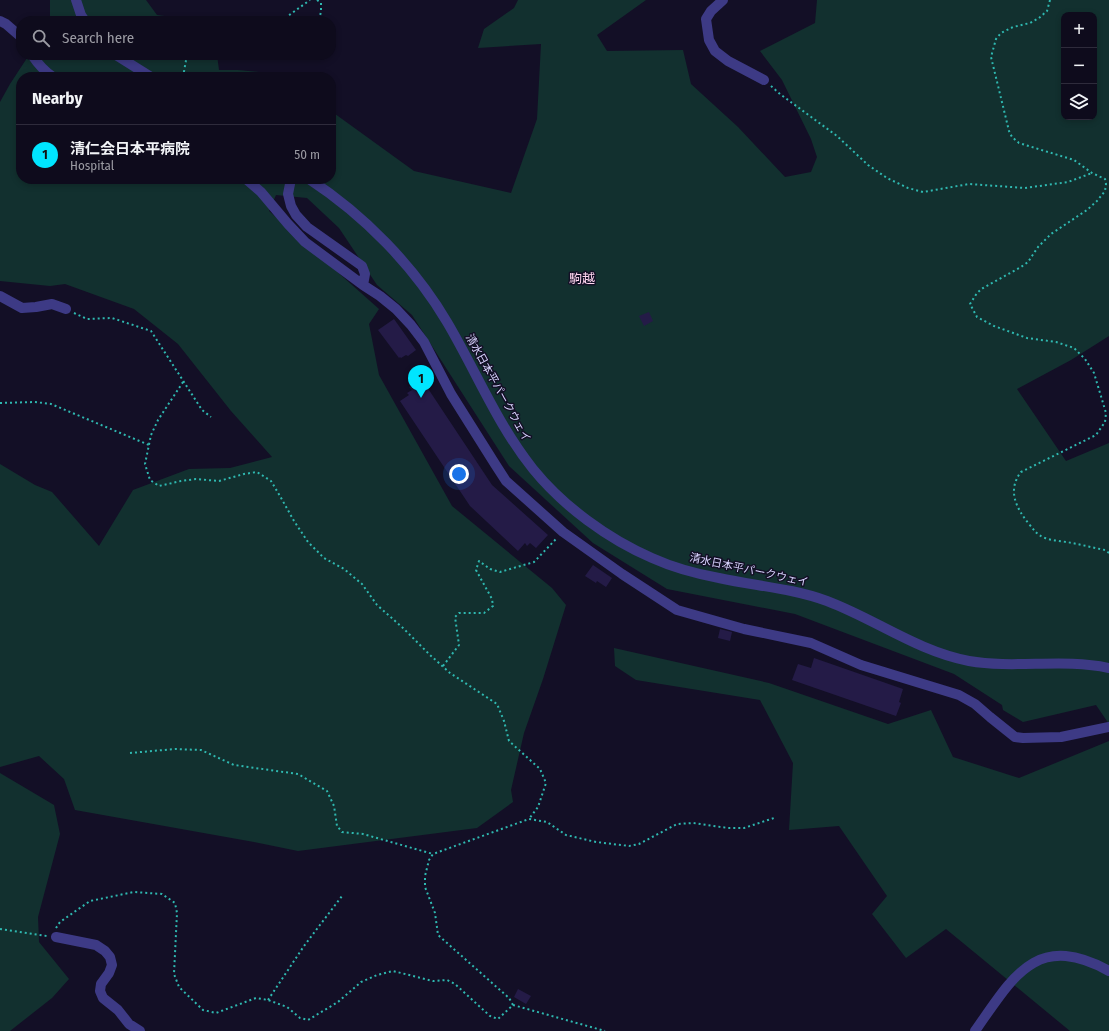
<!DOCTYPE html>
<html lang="en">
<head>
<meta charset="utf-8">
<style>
  body { margin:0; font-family:"Fira Sans Condensed","Noto Sans JP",sans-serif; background:#171425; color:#f1f3f6 }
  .controls { position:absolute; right:12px; top:12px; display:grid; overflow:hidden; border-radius:8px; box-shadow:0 2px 6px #0003 }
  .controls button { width:36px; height:36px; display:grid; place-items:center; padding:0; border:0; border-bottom:1px solid #2e2b3b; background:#0e0b1c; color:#f1f3f6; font:20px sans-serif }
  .you { position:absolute; left:459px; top:474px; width:14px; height:14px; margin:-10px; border:3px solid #fff; border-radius:50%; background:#1a73e8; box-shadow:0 0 0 6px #1a73e833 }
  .badge { display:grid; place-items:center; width:26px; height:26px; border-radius:50%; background:#00e5ff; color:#111; font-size:13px; font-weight:700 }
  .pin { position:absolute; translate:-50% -33px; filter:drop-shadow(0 1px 2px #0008) }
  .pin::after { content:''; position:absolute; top:21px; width:14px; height:12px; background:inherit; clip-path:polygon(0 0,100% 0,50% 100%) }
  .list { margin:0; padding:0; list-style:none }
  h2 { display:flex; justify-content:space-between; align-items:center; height:52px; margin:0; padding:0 16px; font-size:17px }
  h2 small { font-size:13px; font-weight:400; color:#9b9ba3 }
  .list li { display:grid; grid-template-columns:26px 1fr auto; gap:12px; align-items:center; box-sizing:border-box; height:60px; padding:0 16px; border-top:1px solid #2e2b3b }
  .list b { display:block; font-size:15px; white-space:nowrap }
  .list p { margin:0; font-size:13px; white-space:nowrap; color:#9b9ba3 }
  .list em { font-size:13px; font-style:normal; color:#9b9ba3 }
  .icon { flex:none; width:22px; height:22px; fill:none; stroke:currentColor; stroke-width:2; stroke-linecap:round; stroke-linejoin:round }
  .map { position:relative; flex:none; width:1109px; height:1031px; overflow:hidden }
  .search { position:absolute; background:#0e0b1c; box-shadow:0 2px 6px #0003; left:16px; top:16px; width:320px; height:44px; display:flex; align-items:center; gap:10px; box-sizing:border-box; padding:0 14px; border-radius:16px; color:#9b9ba3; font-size:15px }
  .panel { position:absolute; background:#0e0b1c; box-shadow:0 2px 6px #0003; left:16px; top:72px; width:320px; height:112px; border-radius:16px }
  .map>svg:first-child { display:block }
</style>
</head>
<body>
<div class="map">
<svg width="1109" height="1031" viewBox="0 0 1109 1031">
  <rect width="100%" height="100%" fill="#130f26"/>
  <!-- green -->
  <path fill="#12302f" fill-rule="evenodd" d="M50 0H146L157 15 203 21H50Z
    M518 0H646L597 35 607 51 683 50 691 84 738 127 785 177 811 172 817 157 811 139 782 80 760 51 815 23 817 0H1109V336L1071 360 1017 389 1066 461 1109 443V724L1096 705 1023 722 1003 710 1002 705 954 674 795 614 667 589 593 543 509 466 412 315 377 285 339 228 307 198 276 195 269 211 379 309 369 324 379 375 452 506 552 588 566 605 543 679 524 733 511 790 513 802 477 828 298 851 254 842 75 810 64 779 39 756 0 767V464L35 485 52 492 99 546 133 490 189 469 230 468 272 457 231 411 178 344 134 309 65 284 50 286 0 281V102L10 84 29 55H217L219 70H238L279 74 283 77H21V179H331V111L414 171 511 193 537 119 541 44 478 48 484 29 514 8ZM1064 15H1094V117H1064Z
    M614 648 769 683 888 724 931 710 953 757 1019 778 1109 741V1031H1070L946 929 906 958 872 914 887 896 839 826 789 830 793 763 760 700 636 680 615 666Z
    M0 773 54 805 60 834 38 917 39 942 69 979 52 998 10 1031H0Z"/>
  <!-- building -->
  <path fill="#241b47" d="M649 312 653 321 644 326 639 316Z
    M394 319 416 350 408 356 406 355 401 358 400 357 399 358 378 330Z
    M423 381 492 485 548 535 536 548 530 543 527 546 525 543 518 551 470 506 400 401 409 395 407 393 412 390 409 387 417 382 418 384Z
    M593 565 612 578 606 587 597 581 596 583 585 576Z
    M720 629 732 632 730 641 718 638Z
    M814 658 903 689 899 702 901 703 896 716 792 680 798 664 811 668Z
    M518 989 531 996 526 1004 514 997Z"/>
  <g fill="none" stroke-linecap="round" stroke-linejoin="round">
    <!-- path -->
    <path stroke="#2fb8b0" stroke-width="2" stroke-dasharray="2 3" stroke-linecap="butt" d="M317 0 321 3V12L319 19 321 21
      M1050 0 1047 11 1039 18 1030 23 1013 27 1001 33 996 39 991 57 1009 131 1012 137 1019 143 1074 160 1092 173 1105 179 1106 184 1105 191 1097 201 1087 210 1051 234 1038 247 1028 262 1021 267 983 288 977 293 970 304 977 317 994 326 1027 338 1056 342 1074 348 1085 359 1094 373 1106 413 1105 422 1096 435 1021 472C1007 490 1016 508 1029 524 1034 530 1037 535 1045 538 1053 541 1063 541 1072 543 1083 545 1094 548 1105 550L1109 553
      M281 21 310 0
      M183 77 187 55
      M771 86 780 94 837 136 868 165 887 178 908 188 923 192 969 184 1025 188 1068 182 1092 173
      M74 313 87 319 112 318 151 331 202 410 211 417
      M183 382 158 420 151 435 145 464 150 480 159 486 181 481 196 479 219 481 244 474 257 472 271 481 280 496 294 521 308 542 324 558 344 569 362 584 377 605 403 628 430 655 450 673 497 704 504 721 509 741 540 769 546 783 538 807 529 819
      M0 403 35 402 51 404 149 445
      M443 666 459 645 455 617 459 613H484L493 606 492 599 476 570 479 561 490 569 500 572 534 562 556 539
      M130 753 175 749 201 750 234 765 298 774 327 791 334 806 337 826 342 832 363 834 433 854
      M56 928 60 922 90 901 134 892 162 894 175 903 177 913 174 974 179 987 203 1010 216 1013 256 998 268 1000 287 1007 300 1018 308 1020 338 1002 361 982 377 975 393 971 433 981 447 980 455 984 490 1016 498 1019 513 1005 509 998 438 935 435 913 425 887V876L429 860 433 854 529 819 547 822 566 835 596 842 629 846 639 844 677 824 693 823 728 828H744L774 818
      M0 929 47 936
      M268 1000 304 946 342 896
      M513 1005 605 1031"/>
    <!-- minor -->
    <path stroke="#3d3a85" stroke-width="10" d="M76 0 81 15 85 21
      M723 0 711 11 706 19 709 40 715 51 728 61 764 80
      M0 21 6 24 21 37
      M32 55C38 64 44 71 53 77
      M116 55 151 77
      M246 179 261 192 288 224 305 242 363 285 380 296 396 309 411 325 424 342 451 394 495 464 506 481 563 532 622 574 677 610 744 629 811 643 861 665 959 695 975 704 990 717 1015 737 1023 738 1061 737 1109 727
      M291 179 288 194 291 206 296 215 307 227 362 266 365 274 363 285
      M309 179C364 215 414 266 447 322 476 371 497 424 533 469 563 506 608 539 652 558 672 567 697 574 719 578 755 586 792 588 827 601 875 619 917 651 969 661 1015 669 1063 658 1109 668
      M0 296 22 308 36 307 52 304 66 309
      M56 937 96 945 105 951 110 957 112 965 109 973 101 984 100 991 103 998 118 1010 129 1024 140 1031
      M975 1031C1013 977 1036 931 1109 971"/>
  </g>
  <g text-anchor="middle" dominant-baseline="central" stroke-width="3" stroke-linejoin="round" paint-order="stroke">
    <!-- street labels -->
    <g font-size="11" fill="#d9d4ff" stroke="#130f26">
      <text transform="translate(498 388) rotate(61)">清水日本平パークウェイ</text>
      <text transform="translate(749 570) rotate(12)">清水日本平パークウェイ</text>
    </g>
    <!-- quarter labels -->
    <g font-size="13" fill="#ffd6f0" stroke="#130f26">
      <text x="582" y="278">駒越</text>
    </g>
  </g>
</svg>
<div class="controls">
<button>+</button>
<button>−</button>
<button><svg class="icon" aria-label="layers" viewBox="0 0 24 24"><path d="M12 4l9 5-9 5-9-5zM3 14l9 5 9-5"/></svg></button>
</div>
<div class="you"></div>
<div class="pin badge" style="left:421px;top:398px">1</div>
<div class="search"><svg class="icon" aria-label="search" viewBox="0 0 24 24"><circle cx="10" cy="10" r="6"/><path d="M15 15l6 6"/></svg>Search here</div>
<section class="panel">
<h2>Nearby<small></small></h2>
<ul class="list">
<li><span class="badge">1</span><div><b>清仁会日本平病院</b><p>Hospital</p></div><em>50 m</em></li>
</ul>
</section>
</div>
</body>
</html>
